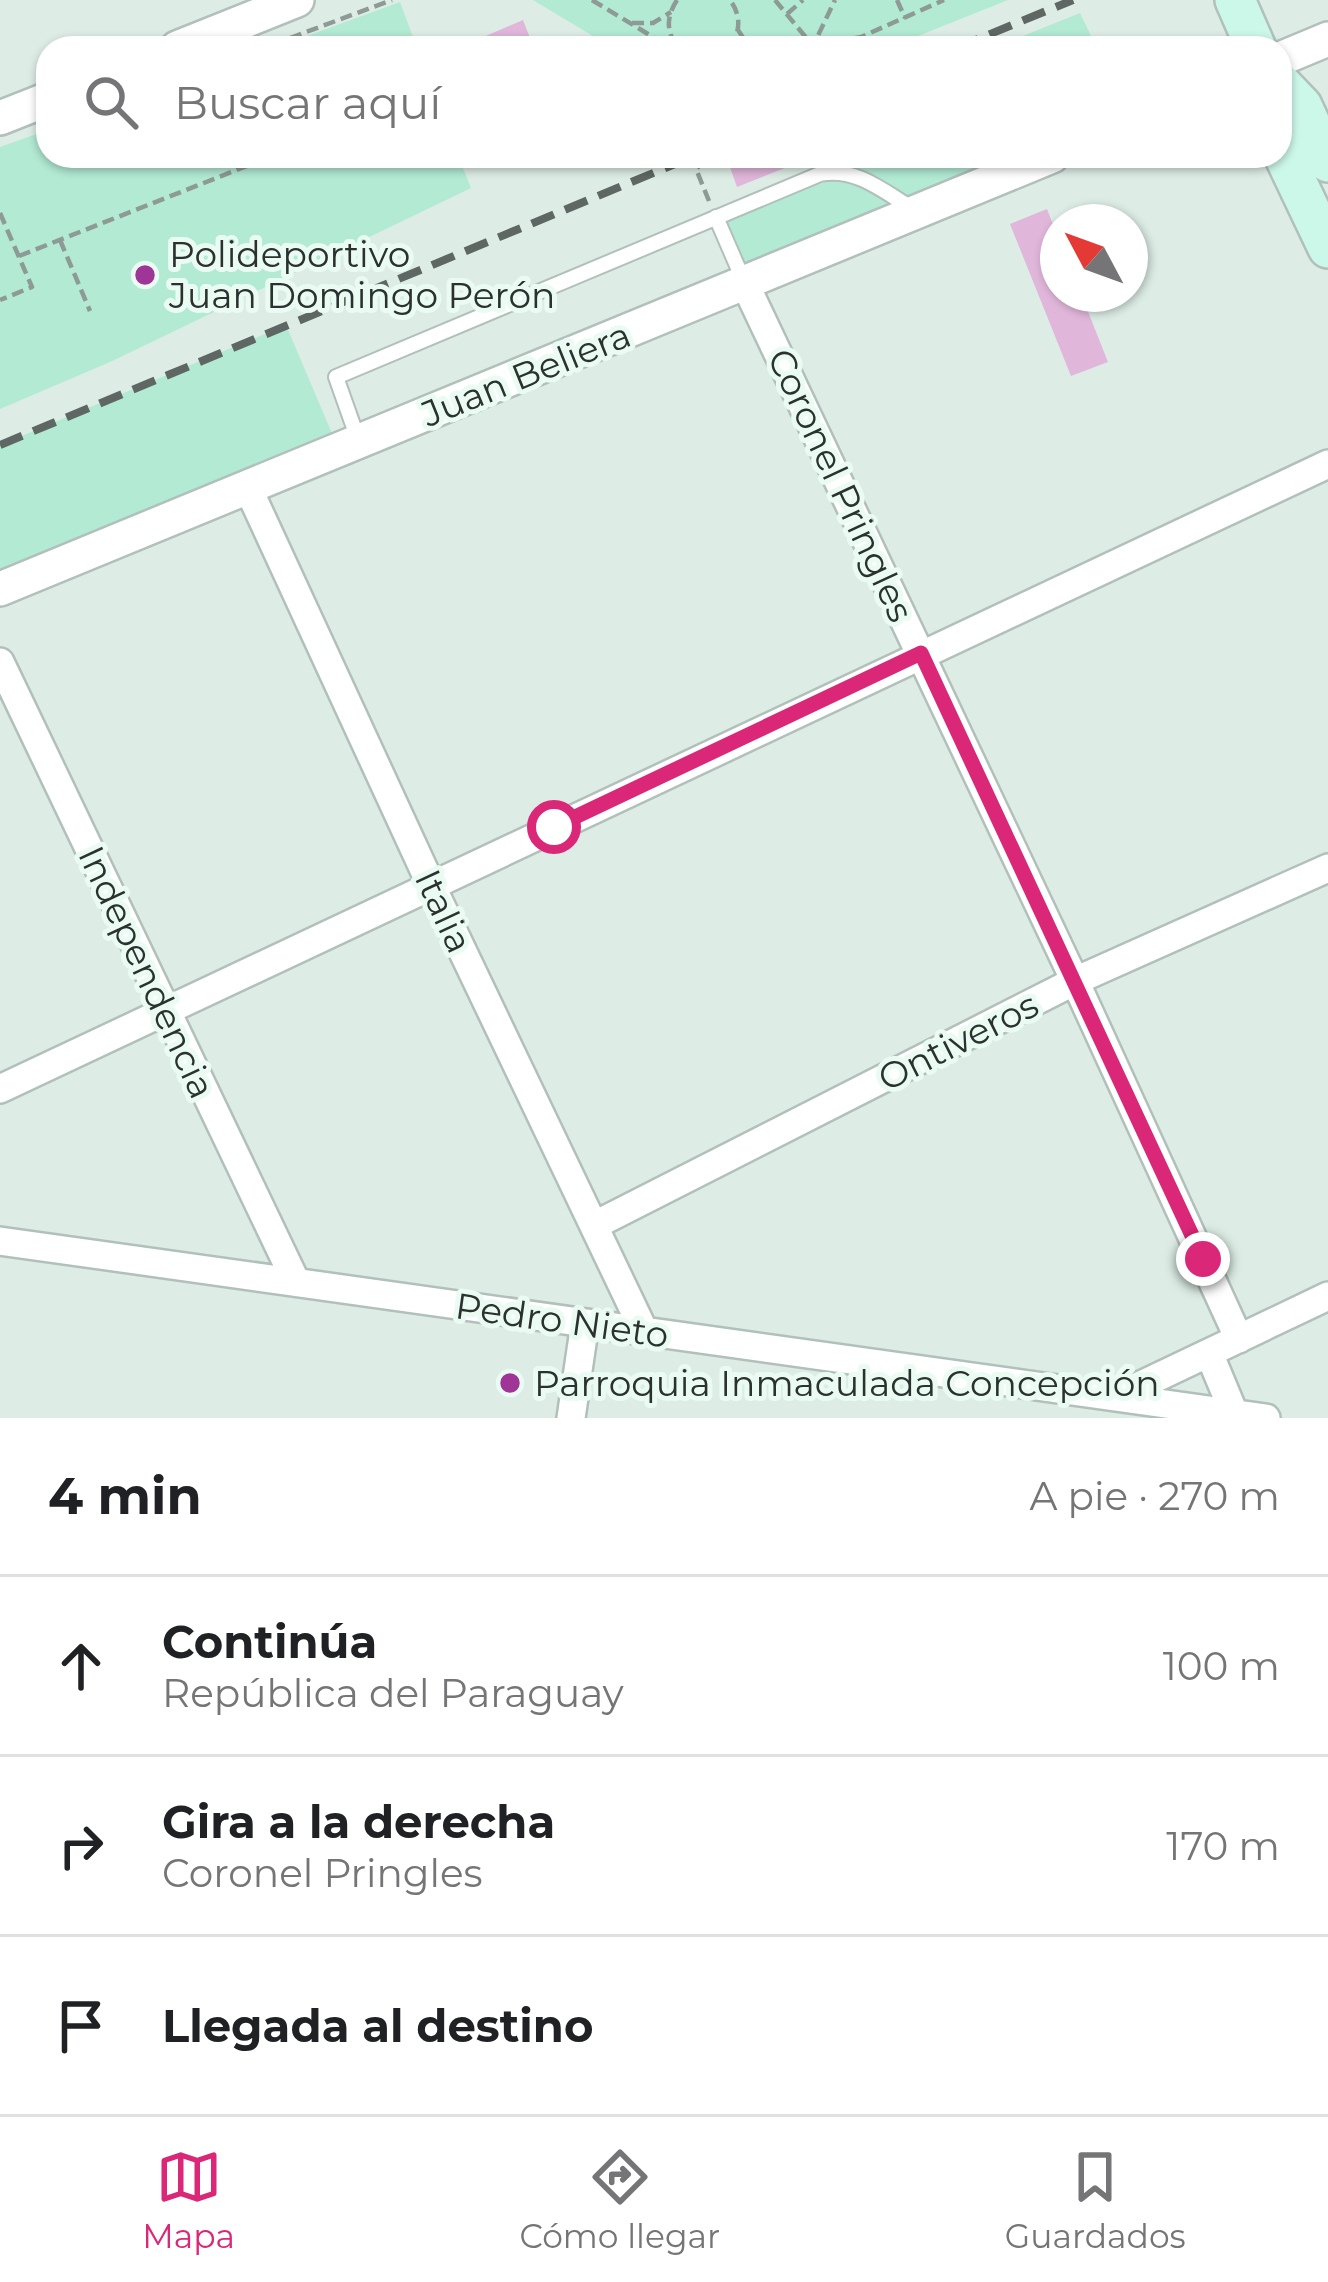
<!DOCTYPE html>
<html lang="es">
<head>
<meta charset="utf-8">
<style>
  body { margin:0; font-family:Montserrat,sans-serif; background:#f6f6f6; color:#202124 }
  .compass { position:absolute; left:1040px; top:204px; width:108px; height:108px; border-radius:50%; background:#fff; box-shadow:0 3px 9px #0004; rotate:311deg }
  .stop { position:absolute; width:36px; height:36px; margin:-27px; border:9px solid #db2777; border-radius:50%; background:#fff }
  .stop.end { background:#db2777; border-color:#fff; box-shadow:0 3px 12px #0008 }
  .list { margin:0; padding:0; list-style:none }
  h2 { display:flex; justify-content:space-between; align-items:center; height:156px; margin:0; padding:0 48px; font-size:51px }
  h2 small { font-size:39px; font-weight:400; color:#757577 }
  .list li { display:grid; grid-template-columns:78px 1fr auto; gap:36px; align-items:center; box-sizing:border-box; height:180px; padding:0 48px; border-top:3px solid #e0e0e0 }
  .list b { display:block; font-size:45px; white-space:nowrap }
  .list p { margin:0; font-size:39px; white-space:nowrap; color:#757577 }
  .list em { font-size:39px; font-style:normal; color:#757577 }
  .icon { flex:none; width:66px; height:66px; fill:none; stroke:currentColor; stroke-width:2; stroke-linecap:round; stroke-linejoin:round }
  .map { position:relative; flex:none; width:1328px; height:1418px; overflow:hidden }
  .search { position:absolute; background:#fff; box-shadow:0 3px 9px #0004; left:36px; right:36px; top:36px; height:132px; display:flex; align-items:center; gap:30px; box-sizing:border-box; padding:0 42px; border-radius:36px; color:#757577; font-size:45px }
  .sheet { height:696px; background:#fff }
  nav { display:flex; justify-content:space-around; align-items:center; box-sizing:border-box; height:168px; border-top:3px solid #e0e0e0; background:#fff; font-size:33px; color:#757577 }
  nav a { display:grid; justify-items:center; gap:6px }
  nav .on { color:#db2777 }
  .map>svg:first-child { display:block }
</style>
</head>
<body>
<div class="map">
<svg width="1328" height="1418" viewBox="0 0 1328 1418">
  <rect width="100%" height="100%" fill="#ddede6"/>
  <!-- green -->
  <path fill="#b2ead3" d="M533 0H1008L888 48H613Z
    M400 2 417 48H274Z
    M1080 13 1097 48H993Z
    M48 130V156H458L471 188 110 362 0 409V147Z
    M833 156H1052L745 284 716 217 838 170Z
    M286 325 339 450 0 589V445Z"/>
  <!-- building -->
  <path fill="#e0b6da" d="M523 20 534 48H458Z
    M726 156H815L737 187Z
    M1047 209 1058 237V294H1081L1108 362 1071 376 1010 224Z"/>
  <g fill="none" stroke-linecap="round" stroke-linejoin="round">
    <!-- service casing -->
    <g stroke="#b1c0ba" stroke-width="18">
      <path id="service" d="M716 217 745 284
        M359 442 336 377 820 174C856 167 883 191 913 209"/>
    </g>
    <!-- minor casing -->
    <g stroke="#b1c0ba" stroke-width="32">
      <path id="minor" d="M745 284 1075 981 1239 1339
        M248 488 431 885 644 1331
        M0 662 296 1282
        M0 1089 1328 464
        M595 1225 1075 981 1328 868
        M0 1241 1266 1418
        M1209 1353 1236 1418
        M1116 1397 1328 1296
        M571 1418 585 1323"/>
    </g>
    <!-- tertiary casing -->
    <g stroke="#b1c0ba" stroke-width="38">
      <path id="tertiary" d="M177 48 297 0
        M1280 59 1328 39
        M0 118 48 99
        M0 589 1052 156"/>
    </g>
    <!-- secondary casing -->
    <g stroke="#b1c0ba" stroke-width="44">
      <path id="secondary" d="M1235 0 1256 48
        M1280 83 1302 106 1328 162
        M1280 147 1328 248"/>
    </g>
    <!-- path -->
    <path stroke="#8e9a95" stroke-width="4.5" stroke-dasharray="12 6" stroke-linecap="butt" d="M592 0 671 48
      M677 0C666 17 666 32 678 48
      M775 0 813 46 835 0
      M897 0 905 18
      M787 14 803 0
      M632 23H653L671 12
      M738 30 750 48
      M290 38 392 0
      M730 48C740 32 742 16 730 0
      M801 48 861 37 944 0
      M709 201 696 169 710 156
      M0 213 32 287 0 300
      M60 240 90 311
      M19 256 272 156"/>
    <!-- service -->
    <use href="#service" stroke="#fff" stroke-width="14"/>
    <!-- minor -->
    <use href="#minor" stroke="#fff" stroke-width="27"/>
    <!-- tertiary -->
    <use href="#tertiary" stroke="#fff" stroke-width="33"/>
    <!-- secondary -->
    <use href="#secondary" stroke="#ccf8ea" stroke-width="39"/>
    <!-- rail -->
    <path stroke="#5e6763" stroke-width="8" stroke-dasharray="24 12" stroke-linecap="butt" d="M956 48 1073 0
      M0 445 694 156"/>
  </g>
  <g fill="none" stroke-linecap="round" stroke-linejoin="round">
    <!-- route -->
    <path stroke="#db2777" stroke-width="15" d="M554 827 921 653 1203 1259"/>
  </g>
  <!-- markers -->
  <g fill="#9f3597" stroke="#eafbf4" stroke-width="4.5">
    <circle cx="145" cy="275" r="12"/>
    <circle cx="510" cy="1383" r="12"/>
  </g>
  <g text-anchor="middle" dominant-baseline="central" stroke-width="10" stroke-linejoin="round" paint-order="stroke">
    <!-- poi labels -->
    <g font-size="36" fill="#2b312e" stroke="#eafbf4" text-anchor="start">
      <text x="169" y="254">Polideportivo<tspan x="169" dy="41">Juan Domingo Perón</tspan></text>
      <text x="534" y="1383">Parroquia Inmaculada Concepción</text>
    </g>
    <!-- street labels -->
    <g font-size="36" fill="#2b312e" stroke="#eafbf4">
      <text transform="translate(526 374) rotate(-22)">Juan Beliera</text>
      <text transform="translate(841 485) rotate(65)">Coronel Pringles</text>
      <text transform="translate(444 911) rotate(65)">Italia</text>
      <text transform="translate(147 972) rotate(65)">Independencia</text>
      <text transform="translate(958 1041) rotate(-27)">Ontiveros</text>
      <text transform="translate(562 1320) rotate(8)">Pedro Nieto</text>
    </g>
  </g>
</svg>
<svg class="compass" viewBox="-18 -18 36 36"><path d="M0-13l5 13h-10z" fill="#e53935"/><path d="M0 13l5-13h-10z" fill="#757577"/></svg>
<div class="stop" style="left:554px;top:827px"></div>
<div class="stop end" style="left:1203px;top:1259px"></div>
<div class="search"><svg class="icon" aria-label="search" viewBox="0 0 24 24"><circle cx="10" cy="10" r="6"/><path d="M15 15l6 6"/></svg>Buscar aquí</div>
</div>
<section class="sheet">
<h2>4 min<small>A pie · 270 m</small></h2>
<ul class="list">
<li><svg class="icon" aria-label="ahead" viewBox="0 0 24 24"><path d="M12 20V5M6 11l6-6 6 6"/></svg><div><b>Continúa</b><p>República del Paraguay</p></div><em>100 m</em></li>
<li><svg class="icon" aria-label="right" viewBox="0 0 24 24"><path d="M7 20v-9h11M14 6l5 5-5 5"/></svg><div><b>Gira a la derecha</b><p>Coronel Pringles</p></div><em>170 m</em></li>
<li><svg class="icon" aria-label="arrive" viewBox="0 0 24 24"><path d="M6 21V4h12l-3 4 3 4H6"/></svg><div><b>Llegada al destino</b></div></li>
</ul>
</section>
<nav>
<a class="on"><svg class="icon" aria-label="map" viewBox="0 0 24 24"><path d="M3 6l6-2 6 2 6-2v14l-6 2-6-2-6 2zM9 4v14M15 6v14"/></svg>Mapa</a>
<a><svg class="icon" aria-label="directions" viewBox="0 0 24 24"><path d="M12 3l9 9-9 9-9-9zM9 14v-3h6M13 9l2 2-2 2"/></svg>Cómo llegar</a>
<a><svg class="icon" aria-label="saved" viewBox="0 0 24 24"><path d="M7 4h10v16l-5-4-5 4z"/></svg>Guardados</a>
</nav>
</body>
</html>
